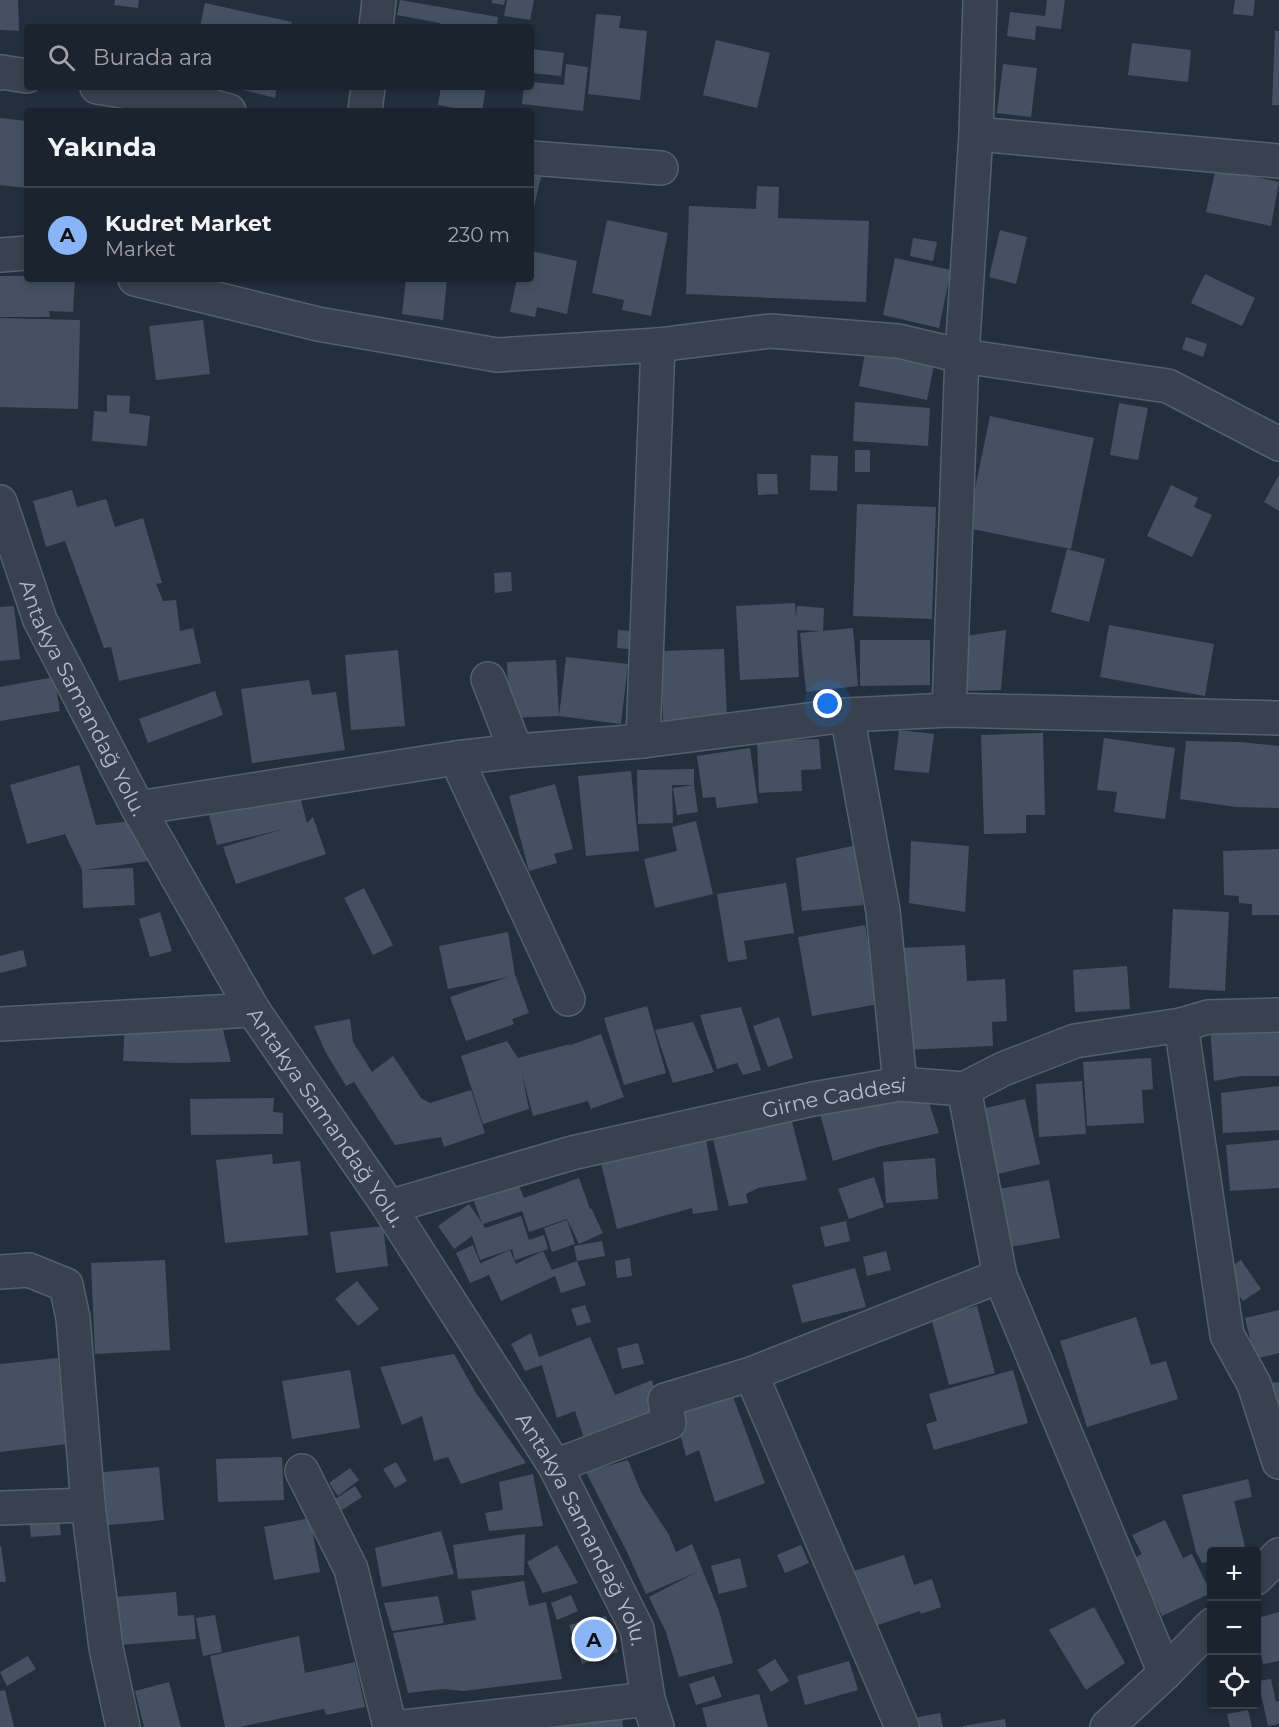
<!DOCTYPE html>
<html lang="tr">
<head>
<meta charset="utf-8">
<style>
  body { margin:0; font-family:Montserrat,sans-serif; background:#242b36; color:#f1f3f6 }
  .controls { position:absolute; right:18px; bottom:18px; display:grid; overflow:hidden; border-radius:6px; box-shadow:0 3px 9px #0003 }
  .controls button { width:54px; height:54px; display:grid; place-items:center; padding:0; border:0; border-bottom:2px solid #39404a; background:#1b232e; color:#f1f3f6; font:30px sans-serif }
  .you { position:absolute; left:828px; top:704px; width:21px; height:21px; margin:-15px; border:4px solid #fff; border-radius:50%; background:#1a73e8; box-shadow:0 0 0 9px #1a73e833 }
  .badge { display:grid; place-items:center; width:39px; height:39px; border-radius:50%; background:#8ab4f8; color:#111; font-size:20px; font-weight:700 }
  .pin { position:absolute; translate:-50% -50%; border:3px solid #fff; box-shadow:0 2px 6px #0006 }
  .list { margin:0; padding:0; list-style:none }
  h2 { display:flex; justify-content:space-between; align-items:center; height:78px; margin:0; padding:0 24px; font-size:26px }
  h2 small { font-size:20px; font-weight:400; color:#a0a4aa }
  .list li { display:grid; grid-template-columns:39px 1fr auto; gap:18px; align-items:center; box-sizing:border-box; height:96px; padding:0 24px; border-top:2px solid #39404a }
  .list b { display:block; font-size:22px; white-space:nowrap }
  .list p { margin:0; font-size:20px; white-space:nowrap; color:#a0a4aa }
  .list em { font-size:20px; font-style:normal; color:#a0a4aa }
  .icon { flex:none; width:33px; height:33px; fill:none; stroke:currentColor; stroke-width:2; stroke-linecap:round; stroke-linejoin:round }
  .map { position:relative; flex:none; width:1279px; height:1727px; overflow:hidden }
  .search { position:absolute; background:#1b232e; box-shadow:0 3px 9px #0003; left:24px; top:24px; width:510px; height:66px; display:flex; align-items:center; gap:15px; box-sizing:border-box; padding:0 21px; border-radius:6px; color:#a0a4aa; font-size:22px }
  .panel { position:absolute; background:#1b232e; box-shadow:0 3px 9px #0003; left:24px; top:108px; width:510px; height:174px; border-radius:6px }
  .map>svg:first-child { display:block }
</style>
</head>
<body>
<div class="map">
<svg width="1279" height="1727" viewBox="0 0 1279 1727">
  <rect width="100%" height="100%" fill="#242f3e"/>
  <!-- building -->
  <path fill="#455162" d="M0 0H18L19 31 0 30Z
    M115 0H139L138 8 114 5Z
    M400 0 498 17 497 27H439L440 23 397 15Z
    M492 0H505L504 5 492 3Z
    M507 0H534L530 20 504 16Z
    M1047 0H1065L1061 29 1036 26 1035 40 1007 36 1010 12 1045 16Z
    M1235 0H1255L1253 16 1233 14Z
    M205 3 292 22 290 27H200Z
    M596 14 621 16 619 28 647 31 640 100 588 94Z
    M1275 31H1279V105H1272Z
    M716 40 770 53 757 108 703 95Z
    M1132 43 1191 50 1188 82 1128 75Z
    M531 49 564 53 561 76 531 73Z
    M566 64 588 67 583 111 522 104 524 87H531V82L564 85Z
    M1003 64 1037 68 1031 117 997 113Z
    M230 87H277L275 98Z
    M441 87H486L482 111H471L438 105Z
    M0 118 27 121V188L0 185Z
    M1216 168 1279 182 1271 226 1206 212Z
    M531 175 541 177 532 215H531Z
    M757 186 779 187 778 218 869 221 866 302 686 294 689 206 756 209Z
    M607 220 668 233 651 316 622 310 624 300 592 293Z
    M1000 230 1027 237 1016 284 989 277Z
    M913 238 937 242 933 261 910 256Z
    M531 251 577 261 567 314 537 307 535 317 510 312 517 279H531Z
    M895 258 951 270 939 328 883 315Z
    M1205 274 1255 298 1242 326 1191 303Z
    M0 276H27V279H75L73 312 49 311 50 317H0Z
    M406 279H447L443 320 402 314Z
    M0 318 80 320 78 409 0 407Z
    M203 320 210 374 156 380 149 326Z
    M1186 337 1207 344 1203 357 1182 349Z
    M867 343 936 356 927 400 859 386Z
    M107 395 130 396 129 413 150 416 147 446 92 441 94 411 107 412Z
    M855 402 930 408 928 446 853 441Z
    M1119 403 1148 408 1138 460 1110 455Z
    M990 416 1094 438 1071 549 967 528Z
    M855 450H870V472H855Z
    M811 455 838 456 837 491 810 490Z
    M757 474H777L778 494 758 495Z
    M1279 475V511L1264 502Z
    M1171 485 1198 498 1194 507 1212 515 1192 557 1147 536Z
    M72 490 77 507 106 499 115 527 143 518 162 583 156 584 163 601 176 600 180 631 193 628 201 663 119 681 111 647 104 648 65 541 46 547 33 501Z
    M857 504 936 507 932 619 853 616Z
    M1067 549 1105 559 1089 622 1051 612Z
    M511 572 512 591 495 593 494 573Z
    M795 603 796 617 797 606 824 608 823 631 853 628 858 686 806 692 800 633 821 631 797 630 799 677 740 680 736 606Z
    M14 606 20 659 0 661V607Z
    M1109 625 1214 644 1205 696 1100 677Z
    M618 630 641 632 639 650 617 648Z
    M1006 630 1001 690 962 691 965 636Z
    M860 640H930V685L860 686Z
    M724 649 727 718 663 720 661 651Z
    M398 650 405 726 351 730 345 655Z
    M566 657 628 664 621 724 559 716 509 718 507 662 556 660 559 716Z
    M54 677 60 711 0 721V687Z
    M309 680 312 695 336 692 345 750 252 763 241 689Z
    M215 691 223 715 148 743 139 719Z
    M899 730 934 734 929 773 894 770Z
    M1043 733 1045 815H1026V833L984 834 981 735Z
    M1104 738 1175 748 1165 819 1114 812 1117 792 1097 790Z
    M819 739 821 769 801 770 802 791 759 793 757 741Z
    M1186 741 1240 742 1279 746V808L1236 807 1180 799Z
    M750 748 758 803 717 808 715 797 703 798 697 756Z
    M79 765 96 825 131 821 149 861 85 870 133 868 135 905 83 908 82 870 65 834 27 844 10 785Z
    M694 769V785H672L673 823 638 824 637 770Z
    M631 771 639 851 586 856 578 776Z
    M555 784 573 849 554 854 557 863 529 871 509 796Z
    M694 785 698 812 677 815 673 788Z
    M299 793 307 823 313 817 326 854 236 884 223 847 284 829 217 845 209 815Z
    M696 821 713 894 655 908 644 859 677 851 672 827Z
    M911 841 969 846 965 912 909 903Z
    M857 845 863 905 802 911 796 858Z
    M1279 849V915H1252V904L1239 903V896L1224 895 1223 851Z
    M786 883 794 933 744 941 747 959 728 962 717 894Z
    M364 888 393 945 373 955 344 898Z
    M1173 909 1229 912 1225 991 1169 988Z
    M160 912 172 951 150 957 139 919Z
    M865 925 879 1004 812 1016 798 937Z
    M508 932 515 975 529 1013 512 1019 514 1024 466 1041 450 997 508 977 448 989 439 946Z
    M965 945 967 981 1005 979 1007 1021 992 1022 993 1046 904 1050 899 948Z
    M23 950 27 966 0 973V956Z
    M1127 966 1130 1009 1075 1012 1073 970Z
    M126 999 216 1002 231 1062 179 1063 123 1061Z
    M647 1006 666 1073 624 1085 604 1018Z
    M741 1007 761 1070 743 1075 737 1063 717 1069 700 1015Z
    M779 1017 793 1058 768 1067 753 1026Z
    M350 1019 353 1042 372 1072 393 1056 421 1098 430 1103 471 1090 485 1133 444 1147 441 1137 395 1145 354 1082 346 1086 325 1051 314 1026Z
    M693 1022 714 1072 673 1083 655 1030Z
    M1279 1023V1076H1242L1214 1081 1210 1026Z
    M601 1034 624 1097 591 1109 588 1101 533 1116 522 1074 529 1109 483 1124 461 1056 507 1041 518 1058 570 1044 568 1046Z
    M1151 1058 1153 1089 1142 1090 1144 1123 1087 1126 1083 1062Z
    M1082 1081 1086 1134 1039 1137 1036 1084Z
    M1279 1086V1130L1223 1133 1221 1093Z
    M925 1091 939 1133 878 1147 833 1161 819 1110Z
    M274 1098 273 1112 283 1113V1134L191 1135 190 1099Z
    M1025 1099 1040 1164 993 1175 977 1110Z
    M789 1110 807 1180 758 1188 746 1194 748 1203 729 1206 710 1127Z
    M705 1133 718 1210 693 1214 692 1208 617 1229 600 1159Z
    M1279 1140V1188L1230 1191 1226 1145Z
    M272 1154 273 1164 300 1161 308 1235 225 1243 216 1160Z
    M935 1158 938 1199 886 1203 883 1162Z
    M874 1177 884 1207 849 1219 838 1189Z
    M579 1178 590 1209 591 1208 603 1233 579 1244 567 1219 529 1232 522 1211 483 1224 485 1228 521 1216 529 1240 544 1235 548 1249 515 1260 512 1249 480 1260 472 1236 454 1249 438 1226 469 1204 482 1223 473 1199 518 1183 524 1198Z
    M1049 1180 1060 1238 1010 1247 999 1189Z
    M567 1220 575 1244 552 1252 544 1228Z
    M846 1221 850 1241 825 1247 820 1227Z
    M383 1226 388 1266 336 1273 330 1232Z
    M602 1241 605 1256 577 1261 574 1246Z
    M473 1245 481 1265V1263L510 1250 516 1264 543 1251 552 1270 577 1261 586 1285 561 1293 555 1276 501 1301 489 1275 470 1283 456 1253Z
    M886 1251 891 1270 867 1276 863 1257Z
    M630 1258 632 1276 617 1278 615 1261Z
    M165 1260 170 1350 95 1354 91 1263Z
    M1241 1260 1261 1289 1243 1301 1223 1272Z
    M855 1268 866 1307 802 1323 792 1285Z
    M357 1281 379 1309 358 1326 335 1299Z
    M585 1305 591 1322 577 1326 571 1309Z
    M977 1306 995 1373 949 1385 931 1318Z
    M1279 1310V1353L1255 1359 1245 1318Z
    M1136 1317 1151 1365 1166 1361 1178 1399 1087 1427 1060 1341Z
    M531 1333 539 1357 590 1337 615 1395 652 1380 663 1420 587 1447 575 1411 557 1418 542 1365 525 1371 511 1344Z
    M638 1343 644 1364 622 1369 617 1348Z
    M454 1354 476 1393 526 1463 461 1484 448 1457 434 1461 422 1416 402 1425 380 1367Z
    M58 1358 67 1444 0 1452V1364Z
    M350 1370 360 1428 292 1439 282 1381Z
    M1013 1370 1028 1423 934 1450 926 1424 937 1421 929 1394Z
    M1279 1382V1432L1269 1383Z
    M729 1386 765 1483 715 1502 699 1450 686 1456 672 1404Z
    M282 1457 284 1500 218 1502 216 1459Z
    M628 1460 641 1492 669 1535 676 1552 692 1544 719 1611 733 1663 679 1677 666 1632 649 1597 697 1572 646 1594 628 1554 586 1472Z
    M396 1462 407 1481 395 1488 383 1469Z
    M159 1467 164 1520 98 1526 93 1473Z
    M350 1468 359 1480 338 1496 329 1483Z
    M533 1474 543 1526 489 1531 485 1513 503 1510 499 1482Z
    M1248 1479 1252 1497 1234 1501 1246 1551H1212V1561L1202 1563 1196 1552 1182 1495Z
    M355 1486 362 1497 342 1510 335 1499Z
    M59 1516 61 1535 31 1537 29 1519Z
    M310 1518 320 1572 274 1580 264 1527Z
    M1165 1520 1183 1558 1192 1554 1211 1593 1162 1616 1134 1558 1142 1554 1132 1535Z
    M441 1531 454 1574 382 1587 375 1548Z
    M525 1534 524 1575 458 1579 453 1545Z
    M557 1545 578 1583 543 1593 527 1562Z
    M801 1545 809 1563 785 1573 777 1555Z
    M0 1546H1L6 1582H0Z
    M904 1555 914 1585 932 1579 941 1607 921 1614 920 1611 872 1627 854 1571Z
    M740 1558 747 1587 719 1594 711 1566Z
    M524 1581 529 1606 546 1602 562 1679 463 1691 443 1689 408 1693 393 1633 476 1620 471 1591Z
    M176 1592 178 1616 194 1615 196 1639 119 1645 115 1597Z
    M571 1595 578 1611 557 1620 551 1603Z
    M438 1596 444 1623 392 1631 384 1603Z
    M1094 1607 1125 1663 1086 1690 1049 1630Z
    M1279 1612V1661L1263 1664 1257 1634V1618Z
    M215 1615 222 1652 203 1656 196 1618Z
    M606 1616 618 1652 582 1664 569 1625Z
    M299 1636 305 1673 355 1662 365 1707 326 1715 324 1709 240 1727H225L210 1656Z
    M28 1656 36 1669 7 1686 0 1672Z
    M775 1659 789 1681 771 1692 757 1670Z
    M849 1661 858 1690 805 1705 797 1676Z
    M714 1676 722 1697 696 1705 689 1684Z
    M1271 1679 1276 1702 1279 1701V1724L1268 1726 1258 1681Z
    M169 1682 181 1727H144L135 1691Z
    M5 1690 14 1727H0V1691Z
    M759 1694 768 1727H707L702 1708Z
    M1248 1710 1252 1727H1230L1227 1714Z
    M940 1713 943 1727H919L918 1717Z
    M622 1714 623 1727H545Z
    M1005 1719 1006 1727H963V1726Z"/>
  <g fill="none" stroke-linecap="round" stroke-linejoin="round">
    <!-- minor casing -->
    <g stroke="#565f6c" stroke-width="36">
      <g id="minor">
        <path d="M376 27 379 0"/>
        <path d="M0 73 2 72 27 76"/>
        <path d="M97 87 204 104 229 111"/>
        <path d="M365 111 368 87"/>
        <path d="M976 134 1279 161"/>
        <path d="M531 158 661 168"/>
        <path d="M0 255 27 253"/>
        <path d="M135 279 318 324 497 355 658 345 770 331 898 341 962 356 1168 386 1279 444"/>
        <path id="s1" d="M0 502 40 620 138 808 253 1010 389 1207 555 1466 637 1629 648 1699 657 1727"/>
        <path d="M488 679 516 751"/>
        <path d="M949 710 962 356 976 134 980 0"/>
        <path d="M847 715 883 911 900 1084"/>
        <path d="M643 741 658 345"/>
        <path d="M456 758 568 999"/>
        <path d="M138 808 456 758 516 751 643 741 847 715 949 710 1279 718"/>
        <path d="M0 1024 253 1010"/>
        <path d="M1181 1025 1227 1335 1254 1384 1279 1462"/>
        <path d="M964 1089 1000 1276 1165 1673"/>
        <path id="s2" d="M389 1207 572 1153 813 1099 900 1084 964 1089 1003 1069 1075 1041 1181 1025 1208 1017 1279 1015"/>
        <path d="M0 1272 29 1270 66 1285 73 1318 88 1505 106 1648 123 1727"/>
        <path d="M751 1374 902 1727"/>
        <path d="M555 1466 669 1423 665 1400 751 1374 1000 1276"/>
        <path d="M302 1471 351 1569 390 1727"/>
        <path d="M0 1508 88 1505"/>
        <path d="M1256 1578 1279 1555"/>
        <path d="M404 1727 648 1699"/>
        <path d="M1107 1727 1165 1673 1212 1625"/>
      </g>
    </g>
    <!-- minor -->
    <use href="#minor" stroke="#38414e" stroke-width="33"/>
  </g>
  <g text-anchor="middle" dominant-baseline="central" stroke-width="4.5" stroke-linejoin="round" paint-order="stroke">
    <!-- street labels -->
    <g font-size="21" fill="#b4bcc9" stroke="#1d2633">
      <text stroke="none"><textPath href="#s1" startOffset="213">Antakya Samandağ Yolu.</textPath></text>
      <text stroke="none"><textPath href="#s2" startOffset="459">Girne Caddesi</textPath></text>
      <text stroke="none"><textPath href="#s1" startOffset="699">Antakya Samandağ Yolu.</textPath></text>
      <text stroke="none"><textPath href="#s1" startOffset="1185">Antakya Samandağ Yolu.</textPath></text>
    </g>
  </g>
</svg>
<div class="controls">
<button>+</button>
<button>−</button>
<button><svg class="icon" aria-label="locate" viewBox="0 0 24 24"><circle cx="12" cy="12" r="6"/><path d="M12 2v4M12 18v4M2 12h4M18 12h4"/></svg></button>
</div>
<div class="you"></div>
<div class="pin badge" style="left:594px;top:1639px">A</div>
<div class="search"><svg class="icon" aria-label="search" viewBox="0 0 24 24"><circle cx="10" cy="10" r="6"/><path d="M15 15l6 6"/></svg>Burada ara</div>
<section class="panel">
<h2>Yakında<small></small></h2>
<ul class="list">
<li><span class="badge">A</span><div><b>Kudret Market</b><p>Market</p></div><em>230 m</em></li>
</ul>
</section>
</div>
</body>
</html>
